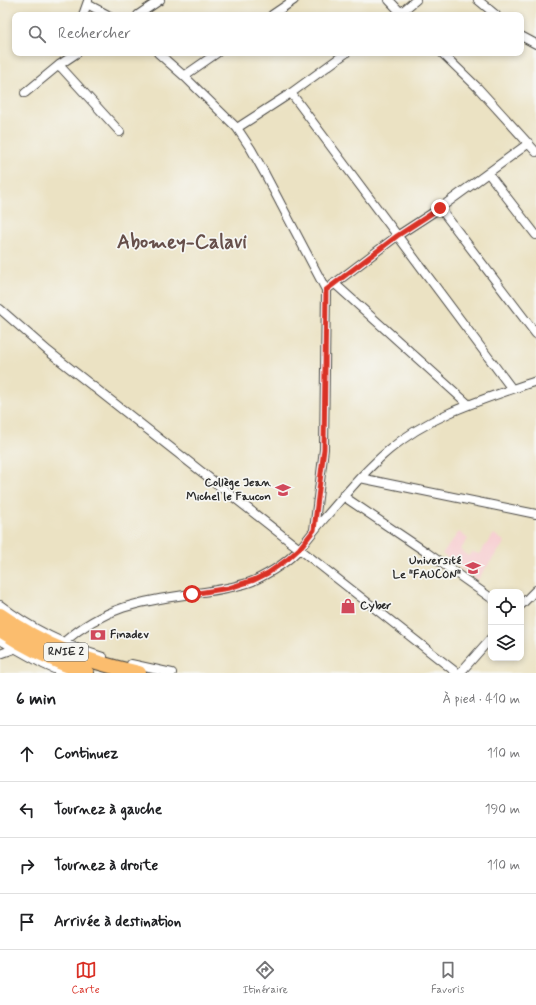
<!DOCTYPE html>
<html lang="fr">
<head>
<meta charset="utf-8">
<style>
  body { margin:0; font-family:Mynerve,sans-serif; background:#f6f6f6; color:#202124 }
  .controls { position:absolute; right:12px; bottom:12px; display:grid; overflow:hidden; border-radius:8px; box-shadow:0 2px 6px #0003 }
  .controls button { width:36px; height:36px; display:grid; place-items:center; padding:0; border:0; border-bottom:1px solid #e0e0e0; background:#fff; color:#202124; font:20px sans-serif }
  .stop { position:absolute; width:12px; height:12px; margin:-9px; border:3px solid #d93025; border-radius:50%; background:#fff }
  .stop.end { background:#d93025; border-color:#fff; box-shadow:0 1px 4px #0008 }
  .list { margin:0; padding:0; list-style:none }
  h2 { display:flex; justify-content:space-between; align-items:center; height:52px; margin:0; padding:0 16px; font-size:17px }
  h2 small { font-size:13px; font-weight:400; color:#757577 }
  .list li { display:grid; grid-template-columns:26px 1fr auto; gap:12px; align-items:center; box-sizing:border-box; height:56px; padding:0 16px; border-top:1px solid #e0e0e0 }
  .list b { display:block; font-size:15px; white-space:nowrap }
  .list em { font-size:13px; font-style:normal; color:#757577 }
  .icon { flex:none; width:22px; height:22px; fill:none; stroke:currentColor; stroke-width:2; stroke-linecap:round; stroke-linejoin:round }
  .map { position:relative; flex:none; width:536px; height:673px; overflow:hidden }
  .search { position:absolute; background:#fff; box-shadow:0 2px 6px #0003; left:12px; right:12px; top:12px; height:44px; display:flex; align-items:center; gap:10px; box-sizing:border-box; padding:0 14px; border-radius:8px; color:#757577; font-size:15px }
  .sheet { height:276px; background:#fff }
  nav { display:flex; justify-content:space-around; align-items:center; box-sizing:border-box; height:56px; border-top:1px solid #e0e0e0; background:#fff; font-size:11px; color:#757577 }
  nav a { display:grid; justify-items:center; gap:2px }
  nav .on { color:#d93025 }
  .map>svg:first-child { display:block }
</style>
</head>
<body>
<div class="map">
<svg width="536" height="673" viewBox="0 0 536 673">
  <rect width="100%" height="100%" fill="#f6f6f2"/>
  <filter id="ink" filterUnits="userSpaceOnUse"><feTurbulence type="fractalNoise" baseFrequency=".025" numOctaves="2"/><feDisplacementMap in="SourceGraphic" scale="8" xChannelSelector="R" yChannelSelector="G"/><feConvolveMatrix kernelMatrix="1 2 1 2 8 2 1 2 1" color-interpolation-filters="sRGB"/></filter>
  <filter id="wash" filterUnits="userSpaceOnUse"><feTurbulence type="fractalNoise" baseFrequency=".012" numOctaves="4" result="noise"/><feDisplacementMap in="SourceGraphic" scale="16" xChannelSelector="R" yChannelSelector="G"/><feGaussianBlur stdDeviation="0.9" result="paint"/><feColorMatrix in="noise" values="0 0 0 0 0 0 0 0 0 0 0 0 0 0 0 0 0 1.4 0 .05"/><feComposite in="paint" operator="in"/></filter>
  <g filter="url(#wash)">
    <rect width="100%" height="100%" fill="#ebe2c3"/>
    <!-- built -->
    <path fill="#f7cfd2" d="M459 532 468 539 460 550 468 556 473 552 479 554 494 534 505 542 477 580 442 554Z"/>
  </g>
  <g filter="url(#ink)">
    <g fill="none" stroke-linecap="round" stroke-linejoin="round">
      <!-- street casing -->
      <g stroke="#484642" stroke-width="10">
        <path id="street" d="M389 0 403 15
          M478 0 496 15
          M87 4 108 15
          M83 15 88 1
          M138 15 160 0
          M272 15 294 0
          M398 15 416 0
          M521 36 536 44
          M158 53 184 76 237 128 251 149 265 174 326 290 324 449 314 530
          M442 53 478 88 536 152
          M59 65 120 132
          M184 76 217 53
          M25 93 59 65 77 53
          M291 93 512 389
          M237 128 291 93 346 53
          M488 173 536 235
          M440 208 536 334
          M334 283 468 404
          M326 290 397 236 440 208 529 143
          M0 309 48 351 457 673
          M360 478 536 514
          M343 496 426 552 491 598
          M0 605C30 628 66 646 103 657
          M521 605 536 590
          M0 640 43 664 63 673
          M64 642C106 605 144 601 197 593 216 590 235 588 253 581 270 573 288 562 300 548 308 539 315 529 323 520 344 496 365 470 389 450 431 414 485 399 536 381
          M0 654 14 649
          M131 664 172 673
          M460 673 491 638"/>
      </g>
      <!-- highway casing -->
      <g stroke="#484642" stroke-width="16">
        <path id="highway" d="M0 615C45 647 85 661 139 673
          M0 630C27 648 56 662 87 673"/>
      </g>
      <!-- street -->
      <use href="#street" stroke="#fff" stroke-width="8"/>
      <!-- highway -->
      <use href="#highway" stroke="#fbbd6e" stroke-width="14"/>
    </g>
  </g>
  <g fill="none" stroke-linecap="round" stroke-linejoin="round" filter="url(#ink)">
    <!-- route -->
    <path stroke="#d93025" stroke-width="5" d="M192 594 229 588 254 580 268 573 288 559 299 549 314 530 324 449 326 290 397 236 440 208"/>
  </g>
  <!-- icons -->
  <defs>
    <g id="school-bare" transform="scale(1.2)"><path d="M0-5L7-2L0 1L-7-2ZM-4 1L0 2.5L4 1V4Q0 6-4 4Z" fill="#d1495b" stroke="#f6f6f2" stroke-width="2.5" paint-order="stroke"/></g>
    <g id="university-bare" transform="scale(1.2)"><path d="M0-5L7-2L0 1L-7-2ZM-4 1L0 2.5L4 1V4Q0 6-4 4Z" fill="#d1495b" stroke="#f6f6f2" stroke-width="2.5" paint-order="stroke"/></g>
    <g id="shop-bare" transform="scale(1.2)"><path d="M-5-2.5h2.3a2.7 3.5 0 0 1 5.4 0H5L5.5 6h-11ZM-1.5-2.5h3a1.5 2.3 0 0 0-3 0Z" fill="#d1495b" stroke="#f6f6f2" stroke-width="2.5" paint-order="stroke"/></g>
    <g id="bank-bare" transform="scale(1.2)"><path d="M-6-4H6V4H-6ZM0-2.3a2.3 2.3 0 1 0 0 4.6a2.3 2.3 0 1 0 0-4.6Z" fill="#d1495b" stroke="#f6f6f2" stroke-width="2.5" paint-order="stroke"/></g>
  </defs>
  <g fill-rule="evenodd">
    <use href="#school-bare" x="283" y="490"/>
    <use href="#university-bare" x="473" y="568"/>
    <use href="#shop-bare" x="348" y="606"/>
    <use href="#bank-bare" x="98" y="635"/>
  </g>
  <g text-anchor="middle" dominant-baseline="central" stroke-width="3.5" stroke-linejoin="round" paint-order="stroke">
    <!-- shield labels -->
    <rect fill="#f6f6f2" stroke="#686867" stroke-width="1" x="44" y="643" width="44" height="18" rx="3"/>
    <g font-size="11" font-weight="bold" fill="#2b2b2b">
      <text x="66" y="652">RNIE 2</text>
    </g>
    <!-- poi labels -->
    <g font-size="12" font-weight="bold" fill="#2b2b2b" stroke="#f6f6f2" text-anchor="end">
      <text x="271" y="483">Collège Jean<tspan x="271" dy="14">Michel le Faucon</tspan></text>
      <text x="461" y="561">Université<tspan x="461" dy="14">Le "FAUCON"</tspan></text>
      <text x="360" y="606" text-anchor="start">Cyber</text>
      <text x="110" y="635" text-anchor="start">Finadev</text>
    </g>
    <!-- town labels -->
    <g font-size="20" font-weight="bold" fill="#664f4a" stroke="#f6f6f2">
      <text x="182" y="242">Abomey-Calavi</text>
    </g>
  </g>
</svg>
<div class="controls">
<button><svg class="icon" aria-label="locate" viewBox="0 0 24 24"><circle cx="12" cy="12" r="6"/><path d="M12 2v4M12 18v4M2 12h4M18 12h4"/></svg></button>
<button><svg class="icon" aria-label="layers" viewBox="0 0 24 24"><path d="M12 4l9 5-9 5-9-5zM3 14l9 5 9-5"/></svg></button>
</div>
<div class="stop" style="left:192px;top:594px"></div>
<div class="stop end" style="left:440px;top:208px"></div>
<div class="search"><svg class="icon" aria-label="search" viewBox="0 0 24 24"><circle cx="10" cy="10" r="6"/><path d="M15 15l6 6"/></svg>Rechercher</div>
</div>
<section class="sheet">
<h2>6 min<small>À pied · 410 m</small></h2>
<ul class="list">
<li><svg class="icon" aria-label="ahead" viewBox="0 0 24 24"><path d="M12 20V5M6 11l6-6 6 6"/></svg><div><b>Continuez</b></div><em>110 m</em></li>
<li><svg class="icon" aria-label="left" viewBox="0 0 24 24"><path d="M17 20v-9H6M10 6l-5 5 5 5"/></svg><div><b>Tournez à gauche</b></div><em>190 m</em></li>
<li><svg class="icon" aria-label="right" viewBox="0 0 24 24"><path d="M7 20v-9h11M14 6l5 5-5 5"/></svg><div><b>Tournez à droite</b></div><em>110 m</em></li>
<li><svg class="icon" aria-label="arrive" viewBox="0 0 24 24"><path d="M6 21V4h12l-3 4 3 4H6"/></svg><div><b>Arrivée à destination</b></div></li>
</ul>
</section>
<nav>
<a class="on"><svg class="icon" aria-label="map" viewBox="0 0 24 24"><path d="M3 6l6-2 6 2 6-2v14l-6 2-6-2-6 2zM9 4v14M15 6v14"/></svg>Carte</a>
<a><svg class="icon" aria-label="directions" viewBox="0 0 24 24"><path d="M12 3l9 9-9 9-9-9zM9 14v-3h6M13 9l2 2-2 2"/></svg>Itinéraire</a>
<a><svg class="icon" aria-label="saved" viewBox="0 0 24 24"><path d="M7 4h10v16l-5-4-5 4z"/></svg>Favoris</a>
</nav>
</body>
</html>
